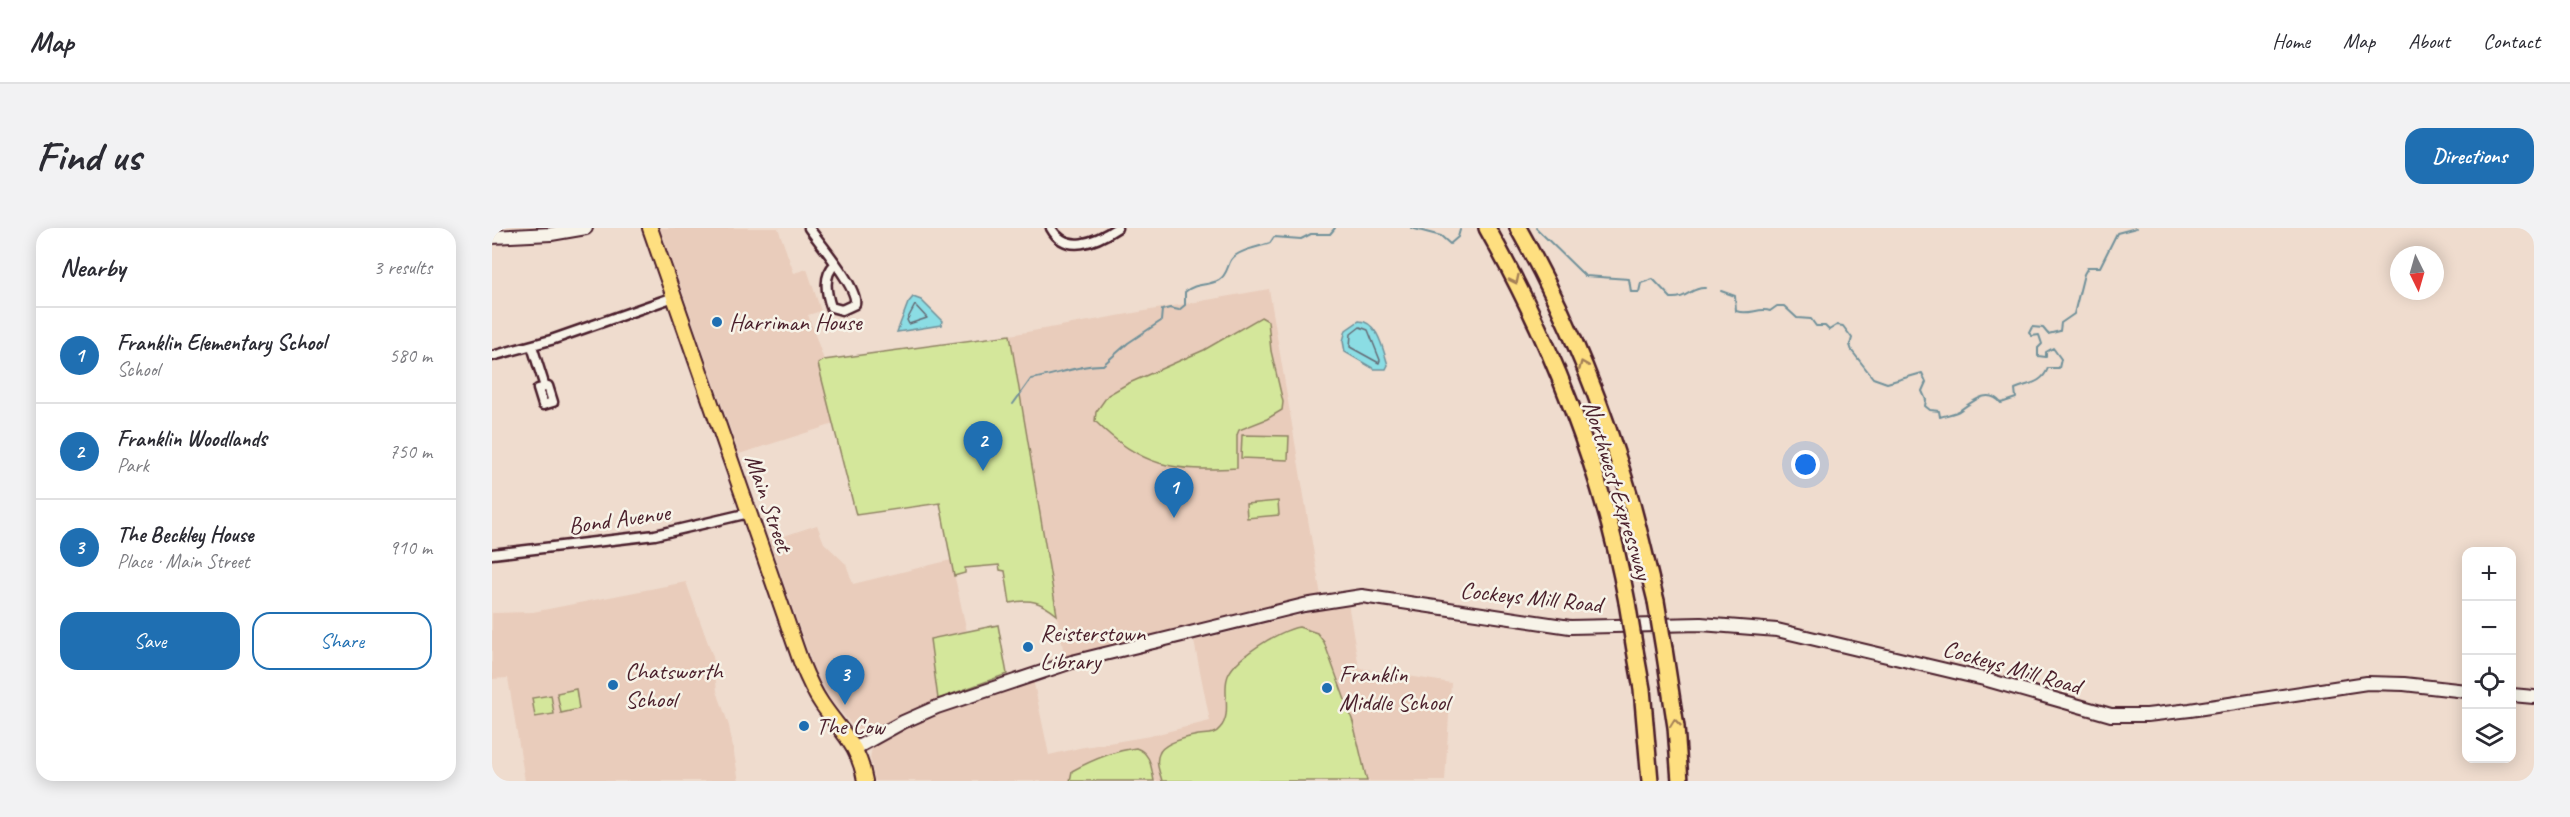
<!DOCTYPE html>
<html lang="en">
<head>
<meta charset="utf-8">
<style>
  body { margin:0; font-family:Caveat,sans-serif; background:#f2f2f3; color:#2b2b33 }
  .controls { position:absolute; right:18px; bottom:18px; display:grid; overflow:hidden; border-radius:12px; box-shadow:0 3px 15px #0003 }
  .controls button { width:54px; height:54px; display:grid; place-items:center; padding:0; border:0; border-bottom:2px solid #e1e1e2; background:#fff; color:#2b2b33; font:30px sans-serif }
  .compass { position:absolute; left:1898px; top:18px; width:54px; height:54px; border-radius:50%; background:#fff; box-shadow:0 3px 15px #0003; rotate:175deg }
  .you { position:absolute; left:1314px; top:237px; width:21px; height:21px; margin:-15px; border:4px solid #fff; border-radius:50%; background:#1a73e8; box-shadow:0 0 0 9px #1a73e833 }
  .badge { display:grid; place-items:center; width:39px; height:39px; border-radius:50%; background:#1f6fb2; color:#fff; font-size:20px; font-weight:700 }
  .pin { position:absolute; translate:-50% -50px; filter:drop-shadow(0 2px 3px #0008) }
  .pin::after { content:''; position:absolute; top:32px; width:21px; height:18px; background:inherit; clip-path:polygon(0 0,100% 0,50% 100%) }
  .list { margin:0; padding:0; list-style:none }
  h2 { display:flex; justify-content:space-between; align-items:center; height:78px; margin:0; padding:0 24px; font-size:26px }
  h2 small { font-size:20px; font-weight:400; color:#7c7c81 }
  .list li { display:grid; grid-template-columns:39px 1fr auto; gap:18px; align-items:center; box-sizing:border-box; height:96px; padding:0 24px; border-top:2px solid #e1e1e2 }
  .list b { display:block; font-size:22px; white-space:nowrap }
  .list p { margin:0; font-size:20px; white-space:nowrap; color:#7c7c81 }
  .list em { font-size:20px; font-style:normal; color:#7c7c81 }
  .actions { display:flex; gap:12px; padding:18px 24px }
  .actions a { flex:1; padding:14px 0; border:2px solid #1f6fb2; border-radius:18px; text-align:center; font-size:21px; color:#1f6fb2 }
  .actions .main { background:#1f6fb2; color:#fff }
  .icon { flex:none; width:33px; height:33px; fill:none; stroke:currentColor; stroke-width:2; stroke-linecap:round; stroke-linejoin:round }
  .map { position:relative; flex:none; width:2042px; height:553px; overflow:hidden; border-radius:18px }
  header { display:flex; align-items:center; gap:36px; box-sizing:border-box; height:84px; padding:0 30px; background:#fff; border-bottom:2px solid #e1e1e2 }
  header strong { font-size:28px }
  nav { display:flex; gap:33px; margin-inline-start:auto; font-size:21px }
  .intro { display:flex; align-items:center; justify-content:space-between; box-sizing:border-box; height:144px; padding:0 36px }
  h1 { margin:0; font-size:42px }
  .button { padding:15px 27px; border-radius:18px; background:#1f6fb2; color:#fff; font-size:21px; font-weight:700 }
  main { display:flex; gap:36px; padding:0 36px }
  aside { flex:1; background:#fff; border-radius:18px; box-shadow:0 3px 15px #0003 }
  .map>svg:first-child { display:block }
</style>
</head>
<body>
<header>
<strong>Map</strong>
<nav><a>Home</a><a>Map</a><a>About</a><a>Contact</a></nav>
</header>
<div class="intro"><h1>Find us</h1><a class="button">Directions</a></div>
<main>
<aside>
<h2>Nearby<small>3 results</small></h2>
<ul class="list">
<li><span class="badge">1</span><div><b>Franklin Elementary School</b><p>School</p></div><em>580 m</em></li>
<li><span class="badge">2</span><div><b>Franklin Woodlands</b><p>Park</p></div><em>750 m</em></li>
<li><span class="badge">3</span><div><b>The Beckley House</b><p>Place · Main Street</p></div><em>910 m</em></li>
</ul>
<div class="actions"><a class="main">Save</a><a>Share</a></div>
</aside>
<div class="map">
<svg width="2042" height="553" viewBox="0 0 2042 553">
  <rect width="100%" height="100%" fill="#efdcce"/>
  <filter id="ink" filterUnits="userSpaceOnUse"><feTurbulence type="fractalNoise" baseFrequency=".0167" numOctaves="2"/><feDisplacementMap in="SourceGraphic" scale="12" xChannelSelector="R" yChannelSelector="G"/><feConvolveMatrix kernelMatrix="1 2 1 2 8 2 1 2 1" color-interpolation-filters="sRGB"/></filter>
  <g filter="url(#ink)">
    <!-- built -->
    <path fill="#e9ccbb" d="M168 0H286L302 45 315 41 329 83 316 87 332 132 326 136 342 196 247 226Z
      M777 61 829 368 649 411 573 433 518 107Z
      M325 297 332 315 354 336 361 356 459 332 475 404 438 412 446 471 409 486 374 507 359 496 341 475 324 447 277 313Z
      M194 354 221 429 225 463 237 498 247 553H33L16 450 0 451V385L41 384Z
      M856 375 867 440 959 455 953 553H383L378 530 380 519 430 493 541 451 557 527 587 520 658 508 718 493 702 413Z"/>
    <!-- green -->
    <path fill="#d4e79b" stroke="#8f8363" stroke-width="1.5" d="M769 89 776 93 779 123 791 174 790 182 775 191 747 202 745 207V240C683 244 649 239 603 193L604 184 616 167 635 156 712 122Z
      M518 107 565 387C549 374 539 370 518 375L513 343 508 342 507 337 473 340V345L462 348 448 275 364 287 326 136 332 132Z
      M750 207 797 208 796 232 749 230Z
      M786 273 787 287 755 290 754 276Z
      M506 397 515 446 446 471 438 411Z
      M807 399 825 405 832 414 861 494 875 553H670C668 545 663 534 667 526 671 514 697 509 707 507 715 506 723 507 728 500 740 487 731 466 735 451 739 431 788 402 807 399Z
      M84 461 87 481 69 485 65 465Z
      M59 467 62 486 43 489 40 470Z
      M644 520C659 525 659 539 662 553H578L580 543C600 532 621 523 644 520Z"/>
    <!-- water -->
    <path fill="#8bdde4" stroke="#71919a" stroke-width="1.5" d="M421 69 429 72 450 93 449 97 405 104 416 75Z
      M867 93C886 93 891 122 896 137L894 141H882L853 124 851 113 854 102Z"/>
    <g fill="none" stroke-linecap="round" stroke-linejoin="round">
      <!-- shore -->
      <path stroke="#646b75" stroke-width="1.5" d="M423 77 435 90 417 96 415 92Z
        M868 99 876 102 888 132 887 135 858 119 859 106Z"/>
      <!-- stream -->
      <path stroke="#71919a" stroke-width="2" d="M919 0 949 8 958 16 966 9 968 2
        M1044 0 1093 48 1137 51 1139 64H1147L1149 55 1161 51 1179 70C1196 71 1199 59 1213 60
        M1229 63 1243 68 1244 83C1257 88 1267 79 1278 83L1285 78H1292L1305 90 1319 91 1324 98H1333L1337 102 1345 97 1351 98 1360 110 1358 117 1360 123 1381 150 1395 155 1430 145 1434 154 1430 163 1434 172 1433 178 1438 182 1447 183 1448 189C1454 187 1461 186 1467 183 1480 174 1496 159 1509 175L1524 170 1523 161C1537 155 1550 156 1556 140H1567L1569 131 1561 120 1554 124V129L1546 128V120L1550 116 1547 107 1540 108 1537 105 1540 99 1551 100 1556 106 1568 103 1569 95 1582 86 1592 46 1596 39H1608L1625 5 1644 0
        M521 176 539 151C562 148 589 136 611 137L636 115 669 93 670 82 678 80 687 82 693 77V64C705 54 714 59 727 52 735 47 735 39 739 32 745 22 768 19 778 15L782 9 809 11 819 6H838L843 0
        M91 553H107"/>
      <!-- street casing -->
      <g stroke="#4a1f2b" stroke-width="13">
        <path id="street" d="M317 0C327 14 367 61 363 76L350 82 339 79C334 64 331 48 343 36
          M559 0C574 27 604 14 625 0
          M40 118 53 159 46 161 51 177 61 174 56 158 53 159
          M0 128 59 112 182 69
          M0 326 163 307 257 285"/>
      </g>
      <!-- secondary casing -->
      <g stroke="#4a1f2b" stroke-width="16">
        <path id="secondary" d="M0 9 59 6 94 0
          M2020 467 2042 469
          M364 520 411 494 445 479 580 434 812 377 870 368 1078 399 1209 396 1285 402 1492 451 1619 487H1655L1698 482 1875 455 1912 456 1974 463"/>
      </g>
      <!-- primary casing -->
      <g stroke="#4a1f2b" stroke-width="18">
        <path id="primary" d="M158 0 309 434C315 449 321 463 330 476 349 504 367 517 373 553"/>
      </g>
      <!-- highway casing -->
      <g stroke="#4a1f2b" stroke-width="20">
        <path id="highway" d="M995 0C1060 115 1111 244 1135 374
          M1026 0C1073 83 1110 175 1137 266 1147 301 1155 337 1164 373
          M1172 421 1184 499 1188 553
          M1143 422 1150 461 1158 553"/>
      </g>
      <!-- street -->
      <use href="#street" stroke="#f7f3e8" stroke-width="8"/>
      <!-- secondary -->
      <use href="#secondary" stroke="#f7f3e8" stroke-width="12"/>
      <!-- primary -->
      <use href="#primary" stroke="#fedf80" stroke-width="14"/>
      <!-- highway -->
      <use href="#highway" stroke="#fedf80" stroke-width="15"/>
      <!-- highway-bridge casing -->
      <g stroke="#4a1f2b" stroke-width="20" stroke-linecap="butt">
        <path id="highway-bridge" d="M1164 373 1172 421
          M1135 374 1143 422"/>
      </g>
      <!-- highway-bridge -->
      <use href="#highway-bridge" stroke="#fedf80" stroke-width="15"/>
    </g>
    <!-- one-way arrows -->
    <defs><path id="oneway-chevron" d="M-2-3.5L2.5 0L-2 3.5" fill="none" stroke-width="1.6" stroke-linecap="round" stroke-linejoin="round" transform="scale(1.5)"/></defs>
    <g stroke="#a47f56">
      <use href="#oneway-chevron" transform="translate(1023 52) rotate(64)"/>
      <use href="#oneway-chevron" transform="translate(1091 137) rotate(-113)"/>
      <use href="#oneway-chevron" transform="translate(1183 495) rotate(-97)"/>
    </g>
  </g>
  <!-- markers -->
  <g fill="#1f6fb2" stroke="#f7f3e8" stroke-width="2">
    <circle cx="225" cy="94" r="6"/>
    <circle cx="536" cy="419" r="6"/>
    <circle cx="121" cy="457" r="6"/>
    <circle cx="835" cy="460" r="6"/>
    <circle cx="312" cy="498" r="6"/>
  </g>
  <g text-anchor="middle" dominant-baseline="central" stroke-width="5" stroke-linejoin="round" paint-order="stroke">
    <!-- poi labels -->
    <g font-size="24" fill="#4a1f2b" stroke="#f7f3e8" text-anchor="start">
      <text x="237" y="94">Harriman House</text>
      <text x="548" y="405">Reisterstown<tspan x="548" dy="28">Library</tspan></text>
      <text x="133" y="443">Chatsworth<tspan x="133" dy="28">School</tspan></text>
      <text x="847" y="446">Franklin<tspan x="847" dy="28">Middle School</tspan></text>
      <text x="324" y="498">The Cow</text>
    </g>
    <!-- street labels -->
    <g font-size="24" fill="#4a1f2b" stroke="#f7f3e8">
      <text transform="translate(1126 262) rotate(73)">Northwest Expressway</text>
      <text transform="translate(277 275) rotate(71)">Main Street</text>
      <text transform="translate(127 291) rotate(-8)">Bond Avenue</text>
      <text transform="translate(1039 369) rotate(6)">Cockeys Mill Road</text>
      <text transform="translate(1520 439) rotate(16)">Cockeys Mill Road</text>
    </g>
  </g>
</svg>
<div class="controls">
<button>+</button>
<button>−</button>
<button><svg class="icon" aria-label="locate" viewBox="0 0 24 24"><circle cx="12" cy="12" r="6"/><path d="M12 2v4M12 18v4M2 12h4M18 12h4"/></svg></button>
<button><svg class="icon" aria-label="layers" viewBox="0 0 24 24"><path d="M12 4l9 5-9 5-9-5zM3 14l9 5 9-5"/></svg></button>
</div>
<svg class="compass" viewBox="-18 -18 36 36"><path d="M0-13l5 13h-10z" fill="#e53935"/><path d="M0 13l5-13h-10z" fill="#7c7c81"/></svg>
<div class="you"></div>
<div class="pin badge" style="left:682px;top:290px">1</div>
<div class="pin badge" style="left:491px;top:243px">2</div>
<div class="pin badge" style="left:353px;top:477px">3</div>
</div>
</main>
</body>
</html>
